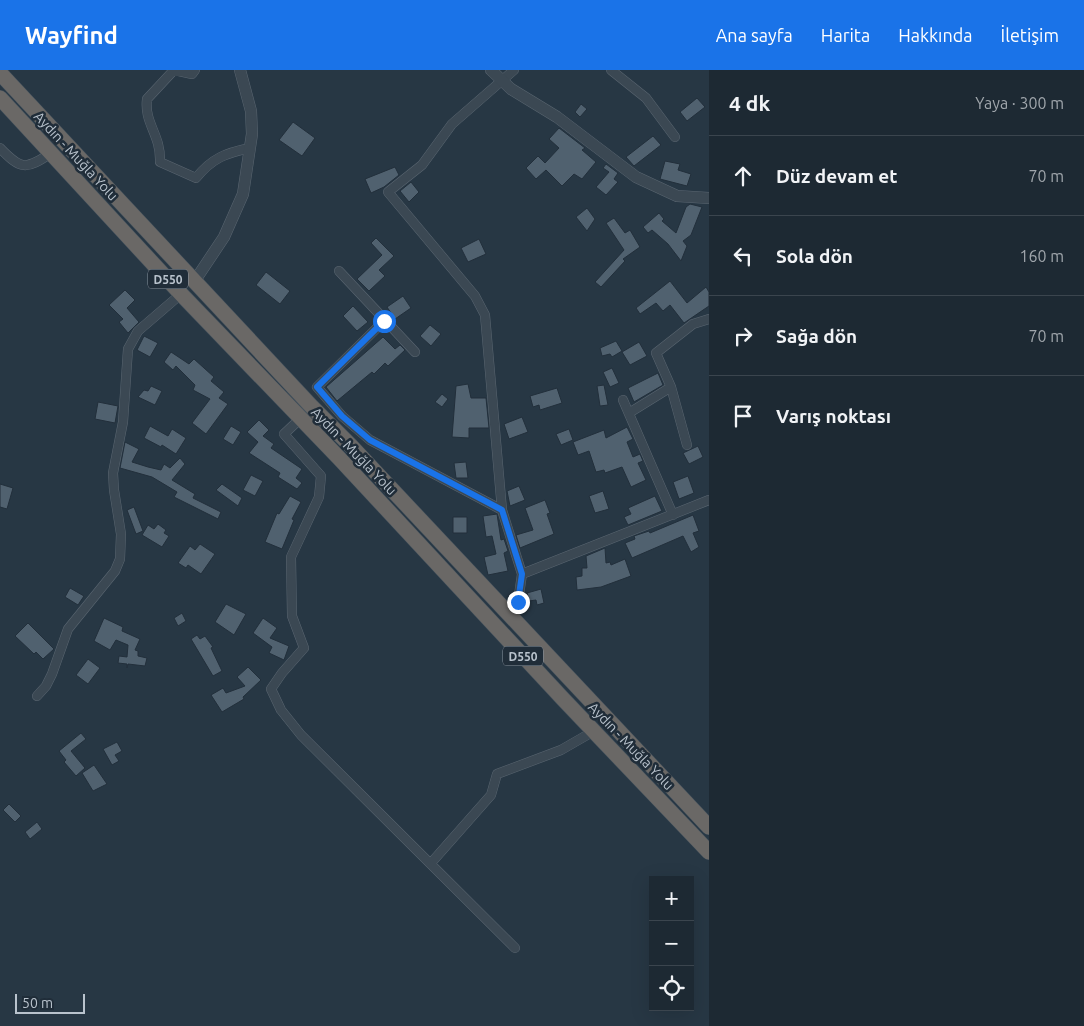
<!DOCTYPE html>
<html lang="tr">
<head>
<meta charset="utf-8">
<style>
  body { margin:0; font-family:Ubuntu,sans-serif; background:#25313b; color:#f1f3f6 }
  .controls { position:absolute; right:15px; bottom:15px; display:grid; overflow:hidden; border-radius:0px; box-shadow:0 5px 20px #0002 }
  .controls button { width:45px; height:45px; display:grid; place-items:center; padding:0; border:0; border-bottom:1px solid #3b454e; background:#1d2933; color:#f1f3f6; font:25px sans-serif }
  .scale { position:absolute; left:15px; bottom:12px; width:70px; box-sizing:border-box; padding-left:5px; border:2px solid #b9c3cd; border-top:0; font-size:14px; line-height:18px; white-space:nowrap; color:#b9c3cd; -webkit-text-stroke:4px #202d39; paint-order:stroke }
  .stop { position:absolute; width:15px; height:15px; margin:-11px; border:4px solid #1a73e8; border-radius:50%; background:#fff }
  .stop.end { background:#1a73e8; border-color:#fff; box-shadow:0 1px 5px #0008 }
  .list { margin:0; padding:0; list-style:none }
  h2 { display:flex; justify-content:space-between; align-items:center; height:65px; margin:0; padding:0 20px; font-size:21px }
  h2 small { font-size:16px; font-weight:400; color:#a0a6ac }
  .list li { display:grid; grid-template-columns:32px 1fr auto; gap:15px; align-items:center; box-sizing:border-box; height:80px; padding:0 20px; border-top:1px solid #3b454e }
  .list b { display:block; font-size:19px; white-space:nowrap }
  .list em { font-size:16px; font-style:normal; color:#a0a6ac }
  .icon { flex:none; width:28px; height:28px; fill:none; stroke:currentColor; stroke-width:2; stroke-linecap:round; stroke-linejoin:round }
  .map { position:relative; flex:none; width:709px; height:956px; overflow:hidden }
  header { display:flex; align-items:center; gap:30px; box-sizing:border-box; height:70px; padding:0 25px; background:#1a73e8; color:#fff }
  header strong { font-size:24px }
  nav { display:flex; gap:28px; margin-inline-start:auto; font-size:18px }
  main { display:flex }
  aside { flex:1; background:#1d2933 }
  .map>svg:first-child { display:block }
</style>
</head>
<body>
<header>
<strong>Wayfind</strong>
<nav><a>Ana sayfa</a><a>Harita</a><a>Hakkında</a><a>İletişim</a></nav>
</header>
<main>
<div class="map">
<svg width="709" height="956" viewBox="0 0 709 956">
  <rect width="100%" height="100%" fill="#273744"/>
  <!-- building -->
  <path fill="#50616f" stroke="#222f3b" d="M697 28 705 37 687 51 680 42Z
    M581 34 587 39 580 47 575 42Z
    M293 52 315 68 302 86 279 70Z
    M559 58 585 78 582 80 596 92 582 109 574 104 562 116 546 100 536 109 526 98 538 86 545 93 559 78 549 69Z
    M653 66 661 75 634 96 626 87Z
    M665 91 680 94 678 100 691 104 687 116 660 109Z
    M606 94 618 103 614 109 618 112 606 125 596 117 609 102 603 98Z
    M395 97 399 105 384 117 371 123 365 109Z
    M411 112 419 122 409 132 400 121Z
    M690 134 702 137 691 165 683 171 687 176 681 191 668 174 652 160 648 163 643 157 659 143 664 149 662 151 676 163 686 137Z
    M587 138 595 149 587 161 576 147Z
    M614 148 625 163 630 160 640 177 623 189 625 191 601 217 595 212 624 180 606 153Z
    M376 168 394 186 379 200 385 206 369 221 357 209 382 185 371 173Z
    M479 169 486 184 468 192 461 178Z
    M266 202 290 221 280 234 256 215Z
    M670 211 687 233 706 217 709 222V236L684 253 670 235 663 241 656 233 640 244 636 238Z
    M125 220 135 230 127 238 139 252 128 263 119 252 123 249 109 235Z
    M403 226 411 238 395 249 387 237Z
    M353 236 368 252 357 261 343 246Z
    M430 255 441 264 431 276 420 266Z
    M144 266 158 273 150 287 137 280Z
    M383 267 395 279 400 275 405 280 388 296 385 293 374 304 372 302 337 331 326 317Z
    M616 271 622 281 612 287 610 284 602 286 600 278Z
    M639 272 647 286 630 295 622 282Z
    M171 282 189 294 194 289 214 307 211 311 224 322 219 328 228 334 206 364 192 353 210 329 193 320 195 315 176 296 173 300 164 292Z
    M612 298 619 313 610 317 603 302Z
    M658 303 663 315 634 332 628 318Z
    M468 314 471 328H486L489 358H469V368L452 367 456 316Z
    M604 315 608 335 600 336 597 316Z
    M151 316 162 321 155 335 138 327 144 320 148 321Z
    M557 318 562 333 540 340 539 335 533 337 530 326Z
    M442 324 448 329 442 337 435 332Z
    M98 332 118 336 115 353 95 349Z
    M522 347 528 362 509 369 504 354Z
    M259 350 269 360 263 366 274 374 271 378 302 399 296 408 302 413 297 419 278 407 280 403 249 383 258 372 247 362Z
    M150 356 168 366 172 359 186 368 176 384 162 375 161 377 144 368Z
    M231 356 241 362 233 375 223 369Z
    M627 357 633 369 627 372 633 387 640 384 643 391 638 393 646 410 631 417 622 397 605 403 604 400 596 402 589 381 578 385 573 372 604 360 606 368Z
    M569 359 573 370 561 375 556 364Z
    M125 372 139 379 132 392 148 397 161 400 164 394 170 398 180 388 185 394 172 410 195 424 193 428 221 442 218 449 174 427 177 422 152 407 120 398Z
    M698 376 703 387 689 394 683 383Z
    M466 392 468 408H456L454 393Z
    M251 405 263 411 255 426 243 420Z
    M688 406 694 423 679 429 673 412Z
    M0 414 13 418 7 439 0 437Z
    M222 414 242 428 238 436 216 420Z
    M519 416 525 430 510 436 507 421Z
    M603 421 609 439 595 443 589 426Z
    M290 426 301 432 292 449 294 450 282 479 265 472 277 443 279 444Z
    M655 426 662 441 628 455 624 447 631 444 628 438Z
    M545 430 550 443 547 444 554 464 520 478 516 465 533 460 525 438Z
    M134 437 143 461 136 464 127 440Z
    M497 444 501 470 504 469 508 481 504 483 508 501 488 505 484 487 496 484 492 466 486 467 483 446Z
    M693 445 699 461 693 463 699 477 691 482 683 466 632 488 625 473 635 469 634 466 649 461 650 463Z
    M453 447H467V463H453Z
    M158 454 166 460 164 463 169 466 162 477 142 465 148 455 154 459Z
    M200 474 215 484 201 504 188 495 186 498 178 493 190 476 195 480Z
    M605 478 606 493 610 492 611 495 625 489 631 506 601 517 577 520 576 507 582 506V498H587L586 486Z
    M70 518 84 526 78 535 65 527Z
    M541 519 544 533 537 535 536 530 529 531 527 523Z
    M226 534 246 544 234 565 215 552Z
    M182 543 186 551 178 556 174 548Z
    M104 548 123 557 122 561 140 569 135 580 138 581V586L147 588 145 596 128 594 127 598V594L118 593 119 586 127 587 128 575 116 570 110 580 94 571Z
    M263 548 277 558 270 568 289 576 284 590 269 583 272 577 253 563Z
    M28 553 54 579 43 589 36 582 34 584 15 566Z
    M197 565 200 569 205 566 213 577 211 578 222 601 213 606 191 569Z
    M88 589 100 598 88 614 76 605Z
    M248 597 261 610 243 627 244 629 222 642 211 625 223 618 226 623 245 616 237 607Z
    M81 663 86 669 71 681 85 698 76 706 64 692 66 690 59 681Z
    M117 672 122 681 115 685 119 691 112 695 103 679Z
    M94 695 107 714 93 721 82 703Z
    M9 734 21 746 15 752 3 740Z
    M37 752 42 759 30 769 25 762Z"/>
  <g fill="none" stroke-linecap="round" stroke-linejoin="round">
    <!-- minor casing -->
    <g stroke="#5a6671" stroke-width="10">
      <path id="minor" d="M195 0 192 4 174 0 147 29C144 54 161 64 160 92L196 108C212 88 226 83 250 78
        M514 0 452 54 422 95 388 122 475 226 485 245 502 440 522 504
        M611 0 646 28 675 67
        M0 78C21 100 26 100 51 83
        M339 201 415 282
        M384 251 317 317 342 346 370 370 502 440
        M623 330 673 445
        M629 343 671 317
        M301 348 284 364 321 406 319 427 291 487 292 546 304 578 282 603 271 619 281 640 301 665 515 878
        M687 375 671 317 656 283 693 254 709 249
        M506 542 518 532 522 504 709 430
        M37 626 46 616 52 604 68 559 115 501 120 489 121 464 114 420 113 403 123 352 128 279 138 261 181 224
        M431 793 491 725 497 704 561 680 594 661"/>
    </g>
    <!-- tertiary casing -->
    <g stroke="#5a6671" stroke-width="12">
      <path id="tertiary" d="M491 0 511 19 557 47 636 107 677 126 709 128
        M194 212 224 167 243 124 252 64 251 41 240 0"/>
    </g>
    <!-- trunk casing -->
    <g stroke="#46535e" stroke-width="16">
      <path id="trunk" d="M0 3 312 337 351 376 709 757
        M0 28 181 224 339 388 564 630 709 782"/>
    </g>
    <!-- minor -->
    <use href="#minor" stroke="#3b4853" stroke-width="9"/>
    <!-- tertiary -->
    <use href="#tertiary" stroke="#3b4853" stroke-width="11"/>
    <!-- trunk -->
    <use href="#trunk" stroke="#6a6866" stroke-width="15"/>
  </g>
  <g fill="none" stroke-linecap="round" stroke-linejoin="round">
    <!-- route -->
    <path stroke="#1a73e8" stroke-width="6" d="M384 251 317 317 342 346 370 370 502 440 522 504 518 532"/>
  </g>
  <g text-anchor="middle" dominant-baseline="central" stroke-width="5" stroke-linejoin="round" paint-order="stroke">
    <!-- shield labels -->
    <g fill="#202d39" stroke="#8b96a1" stroke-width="1">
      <rect x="148" y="199.5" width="40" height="19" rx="4"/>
      <rect x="503" y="576.5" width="40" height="19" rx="4"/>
    </g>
    <g font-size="12" font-weight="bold" fill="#b9c3cd">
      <text x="168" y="209">D550</text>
      <text x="523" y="586">D550</text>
    </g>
    <!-- street labels -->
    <g font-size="14" fill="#b9c3cd" stroke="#202d39">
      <text transform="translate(76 86) rotate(47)">Aydın - Muğla Yolu</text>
      <text transform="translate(354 381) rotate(46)">Aydın - Muğla Yolu</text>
      <text transform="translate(631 676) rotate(46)">Aydın - Muğla Yolu</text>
    </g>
  </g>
</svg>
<div class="controls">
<button>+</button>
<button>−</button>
<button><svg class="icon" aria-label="locate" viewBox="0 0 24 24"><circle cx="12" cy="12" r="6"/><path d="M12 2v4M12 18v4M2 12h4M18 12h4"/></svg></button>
</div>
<div class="scale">50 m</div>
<div class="stop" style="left:384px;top:251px"></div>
<div class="stop end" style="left:518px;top:532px"></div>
</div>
<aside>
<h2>4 dk<small>Yaya · 300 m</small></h2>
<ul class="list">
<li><svg class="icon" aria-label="ahead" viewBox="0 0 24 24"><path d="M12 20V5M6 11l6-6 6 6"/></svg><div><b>Düz devam et</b></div><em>70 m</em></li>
<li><svg class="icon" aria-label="left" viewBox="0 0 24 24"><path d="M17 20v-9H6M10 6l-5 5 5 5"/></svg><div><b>Sola dön</b></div><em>160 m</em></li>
<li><svg class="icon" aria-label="right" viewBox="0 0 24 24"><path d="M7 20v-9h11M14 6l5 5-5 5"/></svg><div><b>Sağa dön</b></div><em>70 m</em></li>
<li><svg class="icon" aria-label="arrive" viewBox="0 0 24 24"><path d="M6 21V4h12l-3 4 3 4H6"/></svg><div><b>Varış noktası</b></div></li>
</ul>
</aside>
</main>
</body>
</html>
